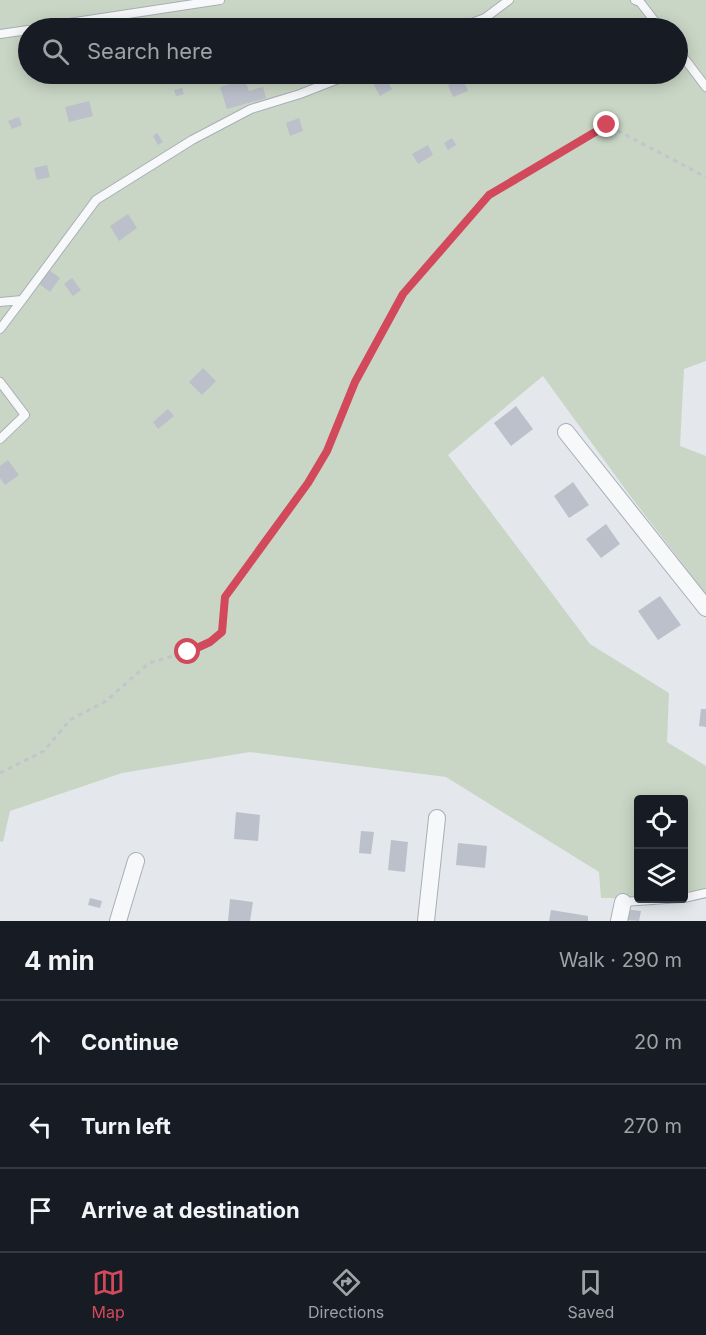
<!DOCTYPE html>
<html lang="en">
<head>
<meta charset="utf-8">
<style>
  body { margin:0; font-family:Inter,sans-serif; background:#242831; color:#f1f3f6 }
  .controls { position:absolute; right:18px; bottom:18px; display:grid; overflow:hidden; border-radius:6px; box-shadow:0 3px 15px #0003 }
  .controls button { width:54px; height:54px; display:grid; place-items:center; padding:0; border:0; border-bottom:2px solid #363941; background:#171b24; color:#f1f3f6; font:30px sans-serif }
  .stop { position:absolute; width:18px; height:18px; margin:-14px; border:4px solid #d1495b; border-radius:50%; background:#fff }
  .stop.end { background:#d1495b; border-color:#fff; box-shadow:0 2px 6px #0008 }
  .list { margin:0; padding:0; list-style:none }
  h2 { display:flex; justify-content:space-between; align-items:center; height:78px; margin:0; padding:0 24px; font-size:26px }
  h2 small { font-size:20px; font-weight:400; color:#9ea1a6 }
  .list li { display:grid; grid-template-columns:39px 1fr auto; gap:18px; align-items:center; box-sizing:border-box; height:84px; padding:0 24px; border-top:2px solid #363941 }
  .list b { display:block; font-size:22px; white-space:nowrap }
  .list em { font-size:20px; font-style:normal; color:#9ea1a6 }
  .icon { flex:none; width:33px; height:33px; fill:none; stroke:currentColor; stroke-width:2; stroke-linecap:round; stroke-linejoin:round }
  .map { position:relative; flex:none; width:706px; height:921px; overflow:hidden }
  .search { position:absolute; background:#171b24; box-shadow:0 3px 15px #0003; left:18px; right:18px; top:18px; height:66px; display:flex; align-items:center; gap:15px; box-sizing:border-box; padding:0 21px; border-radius:33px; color:#9ea1a6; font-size:22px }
  .sheet { height:330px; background:#171b24 }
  nav { display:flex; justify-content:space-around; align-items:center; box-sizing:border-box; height:84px; border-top:2px solid #363941; background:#171b24; font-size:16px; color:#9ea1a6 }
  nav a { display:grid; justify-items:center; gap:3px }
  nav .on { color:#d1495b }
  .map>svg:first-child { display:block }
</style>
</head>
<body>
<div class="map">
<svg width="706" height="921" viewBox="0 0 706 921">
  <rect width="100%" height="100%" fill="#e4e7ec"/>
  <!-- green -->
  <path fill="#c9d6c5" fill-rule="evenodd" d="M0 0H706V361L684 369 680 446 706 456V594L631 497 543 376 448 455 590 644 669 693 667 742 706 766V890L684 895V800H638V898H601L599 872 446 777 250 752 122 773 10 811 3 842 0 841ZM28 28H678V74H28Z"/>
  <!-- building -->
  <path fill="#bbc0ca" d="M396 21 399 28H390L388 24Z
    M384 77 392 89 380 96 373 83Z
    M463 79 468 91 453 97 448 85Z
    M245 80 249 91 263 87 266 98 227 109 220 87Z
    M182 88 184 94 176 96 174 90Z
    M89 101 93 116 69 122 65 107Z
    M19 117 22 125 12 129 8 121Z
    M299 118 303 131 290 136 286 123Z
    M157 133 163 142 158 145 153 136Z
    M452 138 456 145 448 150 444 143Z
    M428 145 433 155 418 164 412 154Z
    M47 165 50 177 37 180 34 168Z
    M128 214 137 228 119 241 110 226Z
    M46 268 60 278 50 292 37 282Z
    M72 278 81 290 73 296 64 284Z
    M203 368 216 381 202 395 189 382Z
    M516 406 533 429 511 446 494 423Z
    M168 409 174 416 158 429 153 422Z
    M8 460 19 475 5 485 0 478V466Z
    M573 482 589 505 569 518 554 496Z
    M606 524 620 544 601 558 586 539Z
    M660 596 681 625 658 640 638 611Z
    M701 709H706V727L699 726Z
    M236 812 260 815 258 841 234 839Z
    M361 831 374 832 371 854 359 853Z
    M391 840 408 842 405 872 388 870Z
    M458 843 487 846 485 868 456 865Z
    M90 898 102 901 100 908 88 905Z
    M230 899 253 902 250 921H228Z
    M625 909 641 911 639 921 624 920Z
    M551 910 588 916V921H549Z"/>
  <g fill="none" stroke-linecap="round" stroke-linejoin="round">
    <!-- lane casing -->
    <g stroke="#a9aeb7" stroke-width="10">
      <path id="lane" d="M635 0 640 2 660 28
        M36 28 220 0
        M459 28 485 18 509 0
        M0 34 28 30
        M678 50 706 87
        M0 302 22 300 96 200 192 140 251 109 300 94 351 74
        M0 329 22 300
        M0 382 25 415 0 439
        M684 898 706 893
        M623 902 681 898"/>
    </g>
    <!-- street casing -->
    <g stroke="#a9aeb7" stroke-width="18">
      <path id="street" d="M566 432 706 608
        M118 921 136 861
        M426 921 437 818
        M619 921 623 902"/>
    </g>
    <!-- path -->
    <path stroke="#c2c5cb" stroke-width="3" stroke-dasharray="4.5 4.5" stroke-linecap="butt" d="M0 773 44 751 70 720 106 701 149 663 188 652 210 642 222 631 225 597 308 483 327 451 355 382 403 294 489 195 607 125 706 177"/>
    <!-- lane -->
    <use href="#lane" stroke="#f7f8fa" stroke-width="8"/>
    <!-- street -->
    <use href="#street" stroke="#f7f8fa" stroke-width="16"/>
  </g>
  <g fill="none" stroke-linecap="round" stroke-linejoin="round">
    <!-- route -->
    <path stroke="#d1495b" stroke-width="8" d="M188 652 210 642 222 632 225 597 308 483 327 451 355 382 403 294 489 195 607 125"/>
  </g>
</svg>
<div class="controls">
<button><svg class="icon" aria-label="locate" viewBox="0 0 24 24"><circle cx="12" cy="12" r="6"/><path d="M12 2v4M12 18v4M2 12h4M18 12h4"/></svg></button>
<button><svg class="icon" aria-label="layers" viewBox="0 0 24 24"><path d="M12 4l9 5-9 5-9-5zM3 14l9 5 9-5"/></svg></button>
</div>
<div class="stop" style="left:188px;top:652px"></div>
<div class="stop end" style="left:607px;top:125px"></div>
<div class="search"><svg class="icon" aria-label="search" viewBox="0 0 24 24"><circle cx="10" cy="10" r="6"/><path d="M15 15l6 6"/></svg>Search here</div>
</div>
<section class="sheet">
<h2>4 min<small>Walk · 290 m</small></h2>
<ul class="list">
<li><svg class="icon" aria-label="ahead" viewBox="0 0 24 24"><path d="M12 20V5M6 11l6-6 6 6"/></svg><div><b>Continue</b></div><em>20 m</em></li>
<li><svg class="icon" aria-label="left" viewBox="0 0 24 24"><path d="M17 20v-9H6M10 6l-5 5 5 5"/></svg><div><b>Turn left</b></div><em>270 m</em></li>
<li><svg class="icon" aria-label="arrive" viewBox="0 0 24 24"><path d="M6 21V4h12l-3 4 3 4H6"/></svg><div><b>Arrive at destination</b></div></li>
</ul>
</section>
<nav>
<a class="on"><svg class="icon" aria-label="map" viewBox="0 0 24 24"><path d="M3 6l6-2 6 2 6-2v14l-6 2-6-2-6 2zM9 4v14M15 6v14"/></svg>Map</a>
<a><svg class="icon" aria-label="directions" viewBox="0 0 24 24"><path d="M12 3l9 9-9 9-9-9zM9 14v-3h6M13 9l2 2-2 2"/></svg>Directions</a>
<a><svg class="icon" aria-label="saved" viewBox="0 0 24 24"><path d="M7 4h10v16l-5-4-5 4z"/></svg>Saved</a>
</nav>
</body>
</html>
